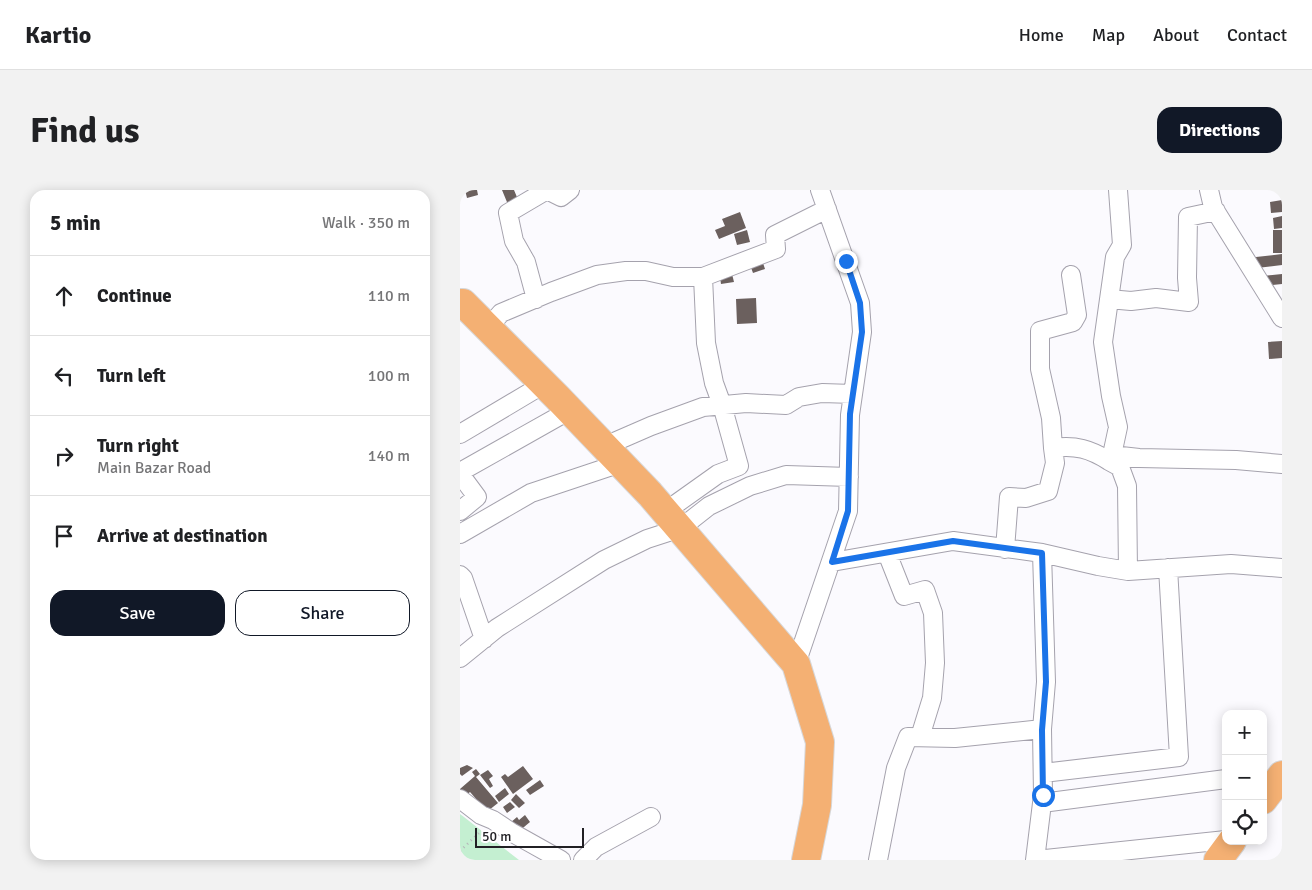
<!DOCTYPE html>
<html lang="en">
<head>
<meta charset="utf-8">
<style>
  body { margin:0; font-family:Signika,sans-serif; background:#f2f2f2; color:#202124 }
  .controls { position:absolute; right:15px; bottom:15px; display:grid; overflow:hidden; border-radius:10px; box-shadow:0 2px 12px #0003 }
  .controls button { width:45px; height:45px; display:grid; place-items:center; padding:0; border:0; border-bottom:1px solid #e0e0e0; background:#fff; color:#202124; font:25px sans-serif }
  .scale { position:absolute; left:15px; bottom:12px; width:109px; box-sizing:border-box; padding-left:5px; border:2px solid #212024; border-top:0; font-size:14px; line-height:18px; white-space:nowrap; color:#212024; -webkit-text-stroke:4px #fff; paint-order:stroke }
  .stop { position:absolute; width:15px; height:15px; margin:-11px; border:4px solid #1a73e8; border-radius:50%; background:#fff }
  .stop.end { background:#1a73e8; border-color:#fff; box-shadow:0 1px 5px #0008 }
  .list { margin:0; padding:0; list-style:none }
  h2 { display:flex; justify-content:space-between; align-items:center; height:65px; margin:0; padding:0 20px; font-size:21px }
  h2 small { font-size:16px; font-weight:400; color:#757577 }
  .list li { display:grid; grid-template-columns:32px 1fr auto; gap:15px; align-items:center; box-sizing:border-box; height:80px; padding:0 20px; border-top:1px solid #e0e0e0 }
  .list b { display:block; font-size:19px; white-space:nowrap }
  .list p { margin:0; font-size:16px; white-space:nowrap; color:#757577 }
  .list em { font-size:16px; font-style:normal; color:#757577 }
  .actions { display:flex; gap:10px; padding:15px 20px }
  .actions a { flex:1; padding:11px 0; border:1px solid #111827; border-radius:15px; text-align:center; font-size:18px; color:#111827 }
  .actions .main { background:#111827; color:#fff }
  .icon { flex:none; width:28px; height:28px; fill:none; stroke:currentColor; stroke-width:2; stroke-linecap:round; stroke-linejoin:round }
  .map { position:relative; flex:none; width:822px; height:670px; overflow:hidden; border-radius:15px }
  header { display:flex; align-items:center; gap:30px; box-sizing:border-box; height:70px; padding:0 25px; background:#fff; border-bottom:1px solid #e0e0e0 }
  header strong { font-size:24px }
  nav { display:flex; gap:28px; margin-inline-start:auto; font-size:18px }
  .intro { display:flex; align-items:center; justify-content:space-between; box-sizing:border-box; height:120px; padding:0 30px }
  h1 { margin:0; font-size:35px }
  .button { padding:12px 22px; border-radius:15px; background:#111827; color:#fff; font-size:18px; font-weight:700 }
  main { display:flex; gap:30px; padding:0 30px }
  aside { flex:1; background:#fff; border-radius:15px; box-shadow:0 2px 12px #0003 }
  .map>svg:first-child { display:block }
</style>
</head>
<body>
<header>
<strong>Kartio</strong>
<nav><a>Home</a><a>Map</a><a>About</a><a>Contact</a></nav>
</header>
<div class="intro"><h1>Find us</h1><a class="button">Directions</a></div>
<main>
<aside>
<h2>5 min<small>Walk · 350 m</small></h2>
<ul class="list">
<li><svg class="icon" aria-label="ahead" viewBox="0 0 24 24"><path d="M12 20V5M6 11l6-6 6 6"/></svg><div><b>Continue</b></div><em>110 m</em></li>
<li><svg class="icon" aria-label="left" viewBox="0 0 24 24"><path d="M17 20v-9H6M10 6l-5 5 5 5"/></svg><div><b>Turn left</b></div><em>100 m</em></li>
<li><svg class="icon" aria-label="right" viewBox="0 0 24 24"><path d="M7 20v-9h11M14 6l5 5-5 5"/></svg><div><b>Turn right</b><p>Main Bazar Road</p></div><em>140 m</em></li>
<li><svg class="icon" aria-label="arrive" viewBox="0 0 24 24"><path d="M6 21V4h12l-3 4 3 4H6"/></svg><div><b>Arrive at destination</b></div></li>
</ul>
<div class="actions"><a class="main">Save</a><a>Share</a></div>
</aside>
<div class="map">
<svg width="822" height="670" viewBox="0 0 822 670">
  <rect width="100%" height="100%" fill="#fbfafe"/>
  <!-- green -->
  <path fill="#c4efd1" d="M0 624 4 627 59 670H0Z"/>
  <!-- building -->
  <path fill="#6b605e" d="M5 0H17L18 5 7 8Z
    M42 0H54L59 12 49 17Z
    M822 10V22L811 23 810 12Z
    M280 22 286 38 259 49 255 40 265 36 262 29Z
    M822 26V38L814 39 813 28Z
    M287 40 290 52 277 55 274 44Z
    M813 40H822V63H813Z
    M822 64V75L797 78 796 67Z
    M301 67 305 79 293 83 289 72Z
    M272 84 274 92 261 94 260 87Z
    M822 84V94L804 96 803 86Z
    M296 108 297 133 277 134 276 109Z
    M822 151V168L809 169 808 152Z
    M7 575 13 578 2 586 0 584V578Z
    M63 576 73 589 53 604 41 587 45 584 48 587Z
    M16 579 20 584 16 587 38 613 24 624 13 613 17 610 10 602 4 607 0 603V599L15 586 12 582Z
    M28 580 33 586 29 589 33 596 30 598 20 585Z
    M80 590 84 596 70 605 66 600Z
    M45 598 49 604 39 612 35 606Z
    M56 604 65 613 59 618 51 610Z
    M50 612 55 617 47 623 43 617Z
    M65 625 70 632 58 642 50 633 57 627 59 630Z"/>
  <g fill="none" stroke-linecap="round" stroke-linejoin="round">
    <!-- street casing -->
    <g stroke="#a5a2ad" stroke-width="20">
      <path id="street" d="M658 0 662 55 655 67 643 152 651 206 658 237 652 265 649 271 660 277 667 296 668 381
        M749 0 753 17 822 128
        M611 85 617 125 613 132 580 141V179L591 228 593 258C616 255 630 259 649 271
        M76 109 66 72 54 51 48 23 87 0 101 7 110 0
        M649 109 671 111 696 108 729 112 727 88 728 27 756 21
        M28 138 41 123 91 102 137 85 166 81H186L213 87H243L316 59 315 45 367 19
        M0 244 84 194
        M145 256 191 236 243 217 286 213 326 215 339 207 362 203 393 204
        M652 265 679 268 776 270 822 274
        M0 282 110 220
        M0 284 17 307 0 321
        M206 321 258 284 279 276 262 215 254 193 246 153 243 87
        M0 344 71 303 161 273
        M545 359 549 307 566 308 588 301 595 273 593 258
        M427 363 444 406 465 400 473 423 475 473 472 508 460 547
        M372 372 493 351 582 363 638 376 668 381 771 374 822 378
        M0 385 3 388 24 449
        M0 468 37 438 144 370 187 349 221 338 249 316 290 296 326 285 389 287
        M336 474 388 321 390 225 402 142 400 113 360 0
        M583 583 719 567 708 378
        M0 609 21 625 33 630 51 642 101 670
        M582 613 766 589
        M123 670 136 657 191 627
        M418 670 436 578 448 547 495 548 582 539
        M575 670 583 605 582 539 586 492 582 363
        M576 670 766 650"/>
    </g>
    <!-- primary casing -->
    <g stroke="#d7d7d8" stroke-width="30">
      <path id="primary" d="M0 113H3L97 207 190 304 336 474 360 552 357 615 346 670
        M803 610 822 585
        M758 670 772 651"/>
    </g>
    <!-- path -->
    <path stroke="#b5b4b8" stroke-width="2.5" stroke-dasharray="1 4" stroke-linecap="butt" d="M0 661 21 641"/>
    <!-- street -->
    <use href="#street" stroke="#fff" stroke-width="18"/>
    <!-- primary -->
    <use href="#primary" stroke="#f4b073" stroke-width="28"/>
  </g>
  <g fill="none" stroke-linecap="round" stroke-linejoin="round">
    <!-- route -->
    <path stroke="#1a73e8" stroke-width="6" d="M386 71 400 113 402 142 390 224 388 321 372 372 493 351 582 363 586 492 582 540 583 605"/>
  </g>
</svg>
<div class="controls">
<button>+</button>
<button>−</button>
<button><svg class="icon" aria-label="locate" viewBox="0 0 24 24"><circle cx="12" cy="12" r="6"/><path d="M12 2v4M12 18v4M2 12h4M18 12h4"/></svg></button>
</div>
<div class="scale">50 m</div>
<div class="stop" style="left:583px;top:605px"></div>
<div class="stop end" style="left:386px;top:71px"></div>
</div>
</main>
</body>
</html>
